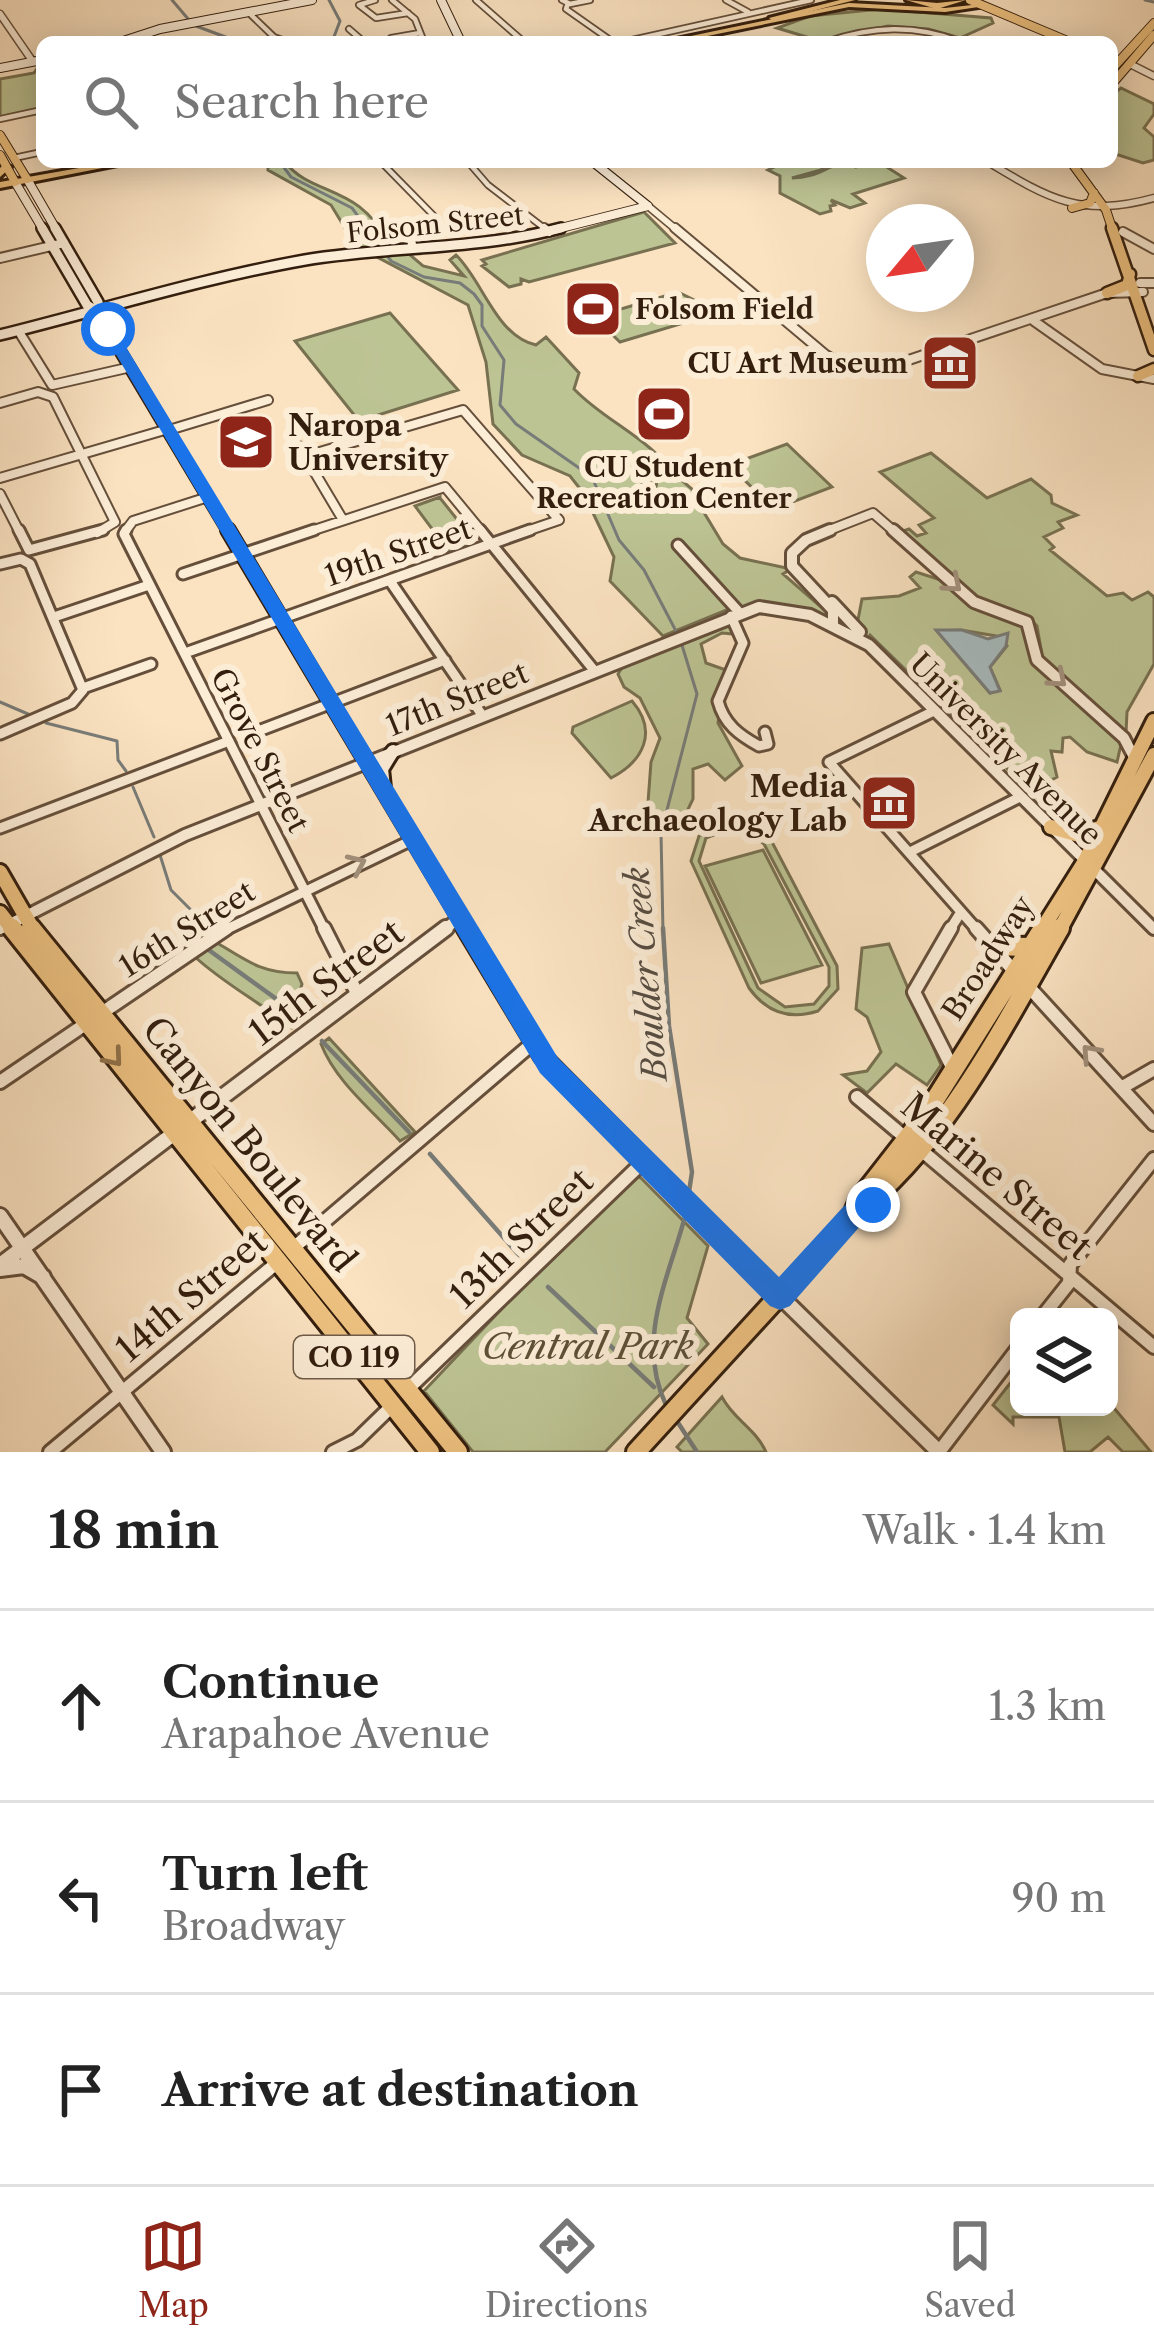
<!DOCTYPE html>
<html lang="en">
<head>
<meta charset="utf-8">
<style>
  body { margin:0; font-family:"Libre Caslon Text",serif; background:#f6f6f6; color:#222 }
  .controls { position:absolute; right:36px; bottom:36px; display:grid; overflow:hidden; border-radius:18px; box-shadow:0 6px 30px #0003 }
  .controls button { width:108px; height:108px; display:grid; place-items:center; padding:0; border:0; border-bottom:3px solid #e0e0e0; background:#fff; color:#222; font:60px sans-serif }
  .compass { position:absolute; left:866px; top:204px; width:108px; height:108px; border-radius:50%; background:#fff; box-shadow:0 6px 30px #0003; rotate:241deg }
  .stop { position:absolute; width:36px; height:36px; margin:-27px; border:9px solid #1a73e8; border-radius:50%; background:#fff }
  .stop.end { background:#1a73e8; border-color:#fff; box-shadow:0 3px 12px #0008 }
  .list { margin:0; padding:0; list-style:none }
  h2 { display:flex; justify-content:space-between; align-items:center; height:156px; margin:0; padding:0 48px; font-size:51px }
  h2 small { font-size:39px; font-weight:400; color:#767676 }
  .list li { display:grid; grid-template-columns:78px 1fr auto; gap:36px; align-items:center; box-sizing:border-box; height:192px; padding:0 48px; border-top:3px solid #e0e0e0 }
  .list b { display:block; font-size:45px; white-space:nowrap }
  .list p { margin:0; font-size:39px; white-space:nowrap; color:#767676 }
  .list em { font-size:39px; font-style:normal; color:#767676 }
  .icon { flex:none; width:66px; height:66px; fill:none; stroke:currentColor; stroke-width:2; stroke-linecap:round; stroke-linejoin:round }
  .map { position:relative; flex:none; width:1154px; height:1452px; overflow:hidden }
  .search { position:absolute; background:#fff; box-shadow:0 6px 30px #0003; left:36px; right:36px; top:36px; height:132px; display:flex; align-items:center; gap:30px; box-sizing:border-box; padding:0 42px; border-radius:18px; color:#767676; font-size:45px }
  .sheet { height:732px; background:#fff }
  nav { display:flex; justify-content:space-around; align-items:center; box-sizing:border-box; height:168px; border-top:3px solid #e0e0e0; background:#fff; font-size:33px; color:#767676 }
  nav a { display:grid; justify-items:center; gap:6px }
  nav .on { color:#8f2418 }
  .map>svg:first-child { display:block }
</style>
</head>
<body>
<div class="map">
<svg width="1154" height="1452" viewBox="0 0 1154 1452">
  <rect width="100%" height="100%" fill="#fbe3c2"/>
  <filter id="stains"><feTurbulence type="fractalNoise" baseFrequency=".00167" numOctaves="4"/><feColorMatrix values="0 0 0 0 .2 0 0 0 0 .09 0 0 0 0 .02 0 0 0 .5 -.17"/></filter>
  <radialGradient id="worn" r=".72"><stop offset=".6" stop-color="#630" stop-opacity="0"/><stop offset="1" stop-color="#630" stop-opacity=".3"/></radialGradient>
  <!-- green -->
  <path fill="#bdc494" stroke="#787151" stroke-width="3" fill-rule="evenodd" d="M881 9 991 18 993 23 960 38 928 29 888 26 820 41 777 28 810 16Z
    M42 61V109L0 117V79L34 73Z
    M1121 88 1154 104V114L1144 128 1154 137V160L1143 163 1112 153V95Z
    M268 162H285C312 197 361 184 388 244L426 248 409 254 423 266 464 276 450 260 456 255C483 281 496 336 536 345L546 337 579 373 574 389C598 414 626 427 651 449 671 467 675 478 701 496L697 501 723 544 740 558 791 569 783 574 828 613 822 618 764 604 729 609 663 636 610 581 614 557 593 513 656 488 657 479 592 504 570 476 522 455 493 424 486 362 468 305 356 246 331 205 268 170Z
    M785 162H828L821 170 792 178C821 178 828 162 855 162L856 167 879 162 904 178 853 194 865 203 850 208 831 200 835 205 830 206 831 211 820 214 780 193V176L768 170Z
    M644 212 675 243 529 282 521 279V284L509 287 482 266 486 264 482 260Z
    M678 292 698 302 707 316 620 342 594 317Z
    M390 313 458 390 359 421 295 341Z
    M787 444 832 487 774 509 729 465Z
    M931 453 987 498 1031 479 1051 495 1052 503 1077 515 1058 522 1063 528 1044 537 1054 547 1050 550 1107 596 1123 593 1132 600 1148 592 1154 597V664L1127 712 1126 733 1043 661 1037 626 1029 618 987 607 900 532 909 529 917 536 926 533 919 525 934 518 880 472Z
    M440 497V498L476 543 450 553 415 506Z
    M916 572 941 580 975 608 1014 618 1027 629 1030 652 1122 740 1117 762 1087 752 1070 737 1063 738 1062 752 1051 751 1057 777 1048 782 1051 790 1036 797 870 635 868 638 857 625 862 599 899 596 920 588 910 577ZM961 630 996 636 1007 646 990 667 1000 690 990 693 937 631Z
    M731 625 733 634 722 633 701 644 706 663 726 670 718 723 742 766 725 780 708 764 693 769V799L679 828 647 816 651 762 660 738 640 698 624 687 618 674 623 666Z
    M632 701C658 731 644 761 611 778L572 733 573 727Z
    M723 824 751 827 772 842 837 966 838 989 818 1011C790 1020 767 1013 749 988L691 861 699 836ZM729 829 751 833 764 844 829 967V986L814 1004 785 1007 758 988 699 861 706 838Z
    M763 850 822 965 761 983 705 866Z
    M214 941C246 960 260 973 297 973L302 984 297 1000 314 1013 292 1028C260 1002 224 984 194 956Z
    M889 944 941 1065 927 1085 896 1064 867 1093 843 1075 867 1071 881 1052 867 1017 856 1009 862 948Z
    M329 1038 415 1132 400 1141C372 1110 336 1082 321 1044Z
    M639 1176 708 1246 687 1318 708 1344 605 1452H473L424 1391 544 1264Z
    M1019 1372V1407H1109V1402L1151 1452H1123L1108 1437 1090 1452H1065L1059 1417H1013V1424L993 1405Z
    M722 1397C733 1419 756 1429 766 1452H682L677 1447Z"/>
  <!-- water -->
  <path fill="#a6bbc0" stroke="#787c79" stroke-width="3" d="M936 630H962L988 639 1008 633 1006 646 990 667 1000 691 990 693Z"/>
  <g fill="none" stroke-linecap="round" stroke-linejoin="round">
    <!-- stream-far1 -->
    <path stroke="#787c79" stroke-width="3" d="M172 0 189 20
      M329 0 340 21 332 42
      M1145 0 1154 2
      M196 26 239 42
      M280 162 291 177 352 208 391 261 424 277 460 283 474 294 482 305V326L504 360 500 405 516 424 592 477 619 540 644 570 677 633
      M0 702 28 714
      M46 723 117 741 118 760 126 771
      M133 787 154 837
      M160 855 171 890 193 912 198 931
      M663 931 661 833 697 694 681 642"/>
    <!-- stream -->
    <path stroke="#787c79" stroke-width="4.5" d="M198 928 200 936
      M663 928 669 1026 692 1172 689 1192
      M206 948 304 1019
      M322 1041 409 1132
      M430 1154 519 1255
      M548 1287 654 1387
      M666 1405C635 1339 669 1278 686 1213
      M675 1418 697 1452"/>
    <!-- minor-far3 casing -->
    <g stroke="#654f3b" stroke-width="8">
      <path id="minor-far3" d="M375 0 359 5 376 18 408 13
        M392 0 415 19 424 42
        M476 0 524 42
        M562 0 570 4 590 0
        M726 0 748 12
        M568 3 566 9 613 42
        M248 12 274 37 288 42
        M349 29 364 42
        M391 38 420 33
        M623 42 811 0
        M826 42C872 26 915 24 961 42
        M0 119 42 110
        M14 158 42 152
        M381 162 434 216 410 231
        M468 162 488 185 548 231"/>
    </g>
    <!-- minor-far2 casing -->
    <g stroke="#654f3b" stroke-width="12">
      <path id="minor-far2" d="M410 228 412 245
        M544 228 549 232
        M1123 232 1154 249
        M0 258 64 243
        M1140 283H1154
        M21 335 52 385 131 367
        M0 403 38 392 53 397 115 522 97 533
        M169 430 268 400
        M299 446 343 520
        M306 456 463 410 559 520 521 533
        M0 478 168 429
        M0 494 20 533
        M124 533 133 521 208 497
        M305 533 445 487 483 533"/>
    </g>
    <!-- minor-far1 casing -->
    <g stroke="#654f3b" stroke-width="15">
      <path id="minor-far1" d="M19 530 29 550 103 530
        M126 530 124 534 325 931
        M480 530 593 669
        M678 545 739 612
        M0 564 21 559 30 564 83 690 72 703 0 734
        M183 574 314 530
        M390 581 482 715
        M731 616 743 643 718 701C724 724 739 735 759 746L768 744 765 732
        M54 617 149 585
        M185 653 530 530
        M83 688 151 664
        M934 711 829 762 978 931
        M261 730 445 660
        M0 828 229 741
        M910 852 1020 797
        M223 931 412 840
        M949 931 961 912"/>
    </g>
    <!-- minor casing -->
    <g stroke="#654f3b" stroke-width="18">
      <path id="minor" d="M324 928 358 995
        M951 928 914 992 953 1069
        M976 928 1014 971
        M1028 986 1154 1124
        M0 1082 227 928
        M1121 1088 1154 1069
        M857 1097 908 1140
        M921 1150 1154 1347
        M291 1250 533 1043
        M1042 1317 1069 1283 1070 1265 1154 1159
        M406 1391 643 1162
        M50 1452 279 1261
        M333 1452 357 1440 394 1404
        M939 1452 1019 1347"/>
    </g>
    <!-- tertiary-far3 casing -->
    <g stroke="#654f3b" stroke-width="9">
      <path id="tertiary-far3" d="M0 14 31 59
        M1130 64 1154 76
        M988 162C1049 199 1081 218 1154 198
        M648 206 678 231"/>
    </g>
    <!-- tertiary-far2 casing -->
    <g stroke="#654f3b" stroke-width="12">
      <path id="tertiary-far2" d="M675 228 826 355 850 369H882L1107 293 1143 292
        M1034 321 1102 369 1154 379
        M822 533 873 513 896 533"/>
    </g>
    <!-- tertiary-far1 casing -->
    <g stroke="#654f3b" stroke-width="16">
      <path id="tertiary-far1" d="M830 530 806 540 792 553V566L833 610V626
        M893 530 974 602 1027 622 1037 660 1124 738 1135 759
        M832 602 860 632
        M0 929 185 835 759 607 810 615 869 645 1154 929
        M442 931 458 919"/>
    </g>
    <!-- tertiary casing -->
    <g stroke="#654f3b" stroke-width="20">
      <path id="tertiary" d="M0 1216 163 1452
        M0 1265 446 928
        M0 1269 24 1266 43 1277
        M780 1296 939 1452"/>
    </g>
    <!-- secondary-far3 casing -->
    <g stroke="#331e0e" stroke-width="10">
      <path id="secondary-far3" d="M441 0 461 42
        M120 42 160 29 312 0
        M0 68 42 60
        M593 162 648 206
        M27 179 57 231
        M15 182 44 231
        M549 231 648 206"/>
    </g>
    <!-- secondary-far2 casing -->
    <g stroke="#331e0e" stroke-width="14">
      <path id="secondary-far2" d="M42 228 87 305 97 311
        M55 228 98 302 101 319 229 533
        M0 335C101 310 203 278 305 260 390 246 478 250 561 228"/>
    </g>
    <!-- secondary-far1 casing -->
    <g stroke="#331e0e" stroke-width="18">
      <path id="secondary-far1" d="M228 530 467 931
        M384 788 382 769 393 751"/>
    </g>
    <!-- secondary casing -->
    <g stroke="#331e0e" stroke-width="21">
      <path id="secondary" d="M465 928 542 1056 780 1296"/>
    </g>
    <!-- primary-far3 casing -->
    <g stroke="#331e0e" stroke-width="10">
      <path id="primary-far3" d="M970 0 1070 42
        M1112 69 1154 23
        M1112 84 1154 35
        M0 135 27 179
        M0 155 15 182
        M1071 162 1106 210 1113 231
        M1072 208 1090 203 1094 193"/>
    </g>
    <!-- primary-far2 casing -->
    <g stroke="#331e0e" stroke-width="15">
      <path id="primary-far2" d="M1112 228 1154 350
        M1107 293 1127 285 1130 274
        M1138 376 1154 369"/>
    </g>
    <!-- primary-far1 casing -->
    <g stroke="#331e0e" stroke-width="20">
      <path id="primary-far1" d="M1051 827 1079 835 1102 827
        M0 872 34 931
        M0 913 14 931
        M1041 931 1085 861 1154 721
        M1059 931 1154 755"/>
    </g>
    <!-- primary casing -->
    <g stroke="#331e0e" stroke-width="24">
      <path id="primary" d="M12 928 430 1452
        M31 928 458 1452
        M992 946 1030 947
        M853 1215C945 1144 1003 1027 1060 928
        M636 1452 853 1215 859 1200 926 1114 1043 928"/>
    </g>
    <!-- trunk casing -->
    <g stroke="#331e0e" stroke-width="6">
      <path id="trunk" d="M849 3 945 8 981 4 985 6 945 12 849 7 678 42H662Z
        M113 162H133L0 188V182Z
        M3 165 11 167 0 177V168Z"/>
    </g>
    <!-- motorway casing -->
    <g stroke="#331e0e" stroke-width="6">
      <path id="motorway" d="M840 0H855L773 21 769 18Z
        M906 0 937 3 966 0 937 9Z"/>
    </g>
    <!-- minor-far3 -->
    <use href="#minor-far3" stroke="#fcedd7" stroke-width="4.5"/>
    <!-- minor-far2 -->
    <use href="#minor-far2" stroke="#fcedd7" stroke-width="8"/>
    <!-- minor-far1 -->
    <use href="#minor-far1" stroke="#fcedd7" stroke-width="9"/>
    <!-- minor -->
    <use href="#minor" stroke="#fcedd7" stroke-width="12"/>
    <!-- tertiary-far3 -->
    <use href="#tertiary-far3" stroke="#fcedd7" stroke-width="6"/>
    <!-- tertiary-far2 -->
    <use href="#tertiary-far2" stroke="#fcedd7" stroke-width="8"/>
    <!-- tertiary-far1 -->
    <use href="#tertiary-far1" stroke="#fcedd7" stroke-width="10"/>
    <!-- tertiary -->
    <use href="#tertiary" stroke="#fcedd7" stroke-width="14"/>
    <!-- secondary-far3 -->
    <use href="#secondary-far3" stroke="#fcedd7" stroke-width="8"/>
    <!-- secondary-far2 -->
    <use href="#secondary-far2" stroke="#fcedd7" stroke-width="9"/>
    <!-- secondary-far1 -->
    <use href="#secondary-far1" stroke="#fcedd7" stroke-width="12"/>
    <!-- secondary -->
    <use href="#secondary" stroke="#fcedd7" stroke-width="15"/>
    <!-- primary-far3 -->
    <use href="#primary-far3" stroke="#eec281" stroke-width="8"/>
    <!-- primary-far2 -->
    <use href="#primary-far2" stroke="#eec281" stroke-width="10"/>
    <!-- primary-far1 -->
    <use href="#primary-far1" stroke="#eec281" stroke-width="14"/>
    <!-- primary -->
    <use href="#primary" stroke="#eec281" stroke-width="18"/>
    <!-- trunk -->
    <use href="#trunk" fill="#eec281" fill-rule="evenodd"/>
    <!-- motorway -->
    <use href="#motorway" fill="#eec281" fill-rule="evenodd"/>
  </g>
  <!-- one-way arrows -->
  <defs><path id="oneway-chevron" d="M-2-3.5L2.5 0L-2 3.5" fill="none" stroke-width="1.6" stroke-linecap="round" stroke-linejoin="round" transform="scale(3)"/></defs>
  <g stroke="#a2907d">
    <use href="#oneway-chevron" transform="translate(953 584) rotate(41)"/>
    <use href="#oneway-chevron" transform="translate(1058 679) rotate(41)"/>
    <use href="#oneway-chevron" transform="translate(357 864) rotate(-24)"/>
    <use href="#oneway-chevron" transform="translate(1090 1053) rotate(-132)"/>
  </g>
  <use stroke="#907048" href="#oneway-chevron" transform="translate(114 1058) rotate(50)"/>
  <!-- route -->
  <path fill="#1a73e8" d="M108 325 115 329 558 1058 779 1277 844 1206 873 1192 882 1196 886 1205 882 1214 862 1224 790 1306 780 1310 770 1306 540 1073 101 329Z"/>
  <!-- icons -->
  <defs>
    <g id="stadium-square" transform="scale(3)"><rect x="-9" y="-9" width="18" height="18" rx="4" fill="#8f2418" stroke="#fcedd7"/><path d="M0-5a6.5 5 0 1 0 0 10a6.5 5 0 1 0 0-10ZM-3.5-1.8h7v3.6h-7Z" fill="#fff"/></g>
    <g id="museum-square" transform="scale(3)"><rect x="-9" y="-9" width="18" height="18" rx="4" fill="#8f2418" stroke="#fcedd7"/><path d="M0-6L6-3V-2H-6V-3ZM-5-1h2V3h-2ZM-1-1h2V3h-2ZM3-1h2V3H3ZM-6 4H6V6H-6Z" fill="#fff"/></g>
    <g id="university-square" transform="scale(3)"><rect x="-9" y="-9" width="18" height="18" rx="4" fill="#8f2418" stroke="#fcedd7"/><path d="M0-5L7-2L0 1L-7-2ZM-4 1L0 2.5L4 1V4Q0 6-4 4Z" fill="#fff"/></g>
  </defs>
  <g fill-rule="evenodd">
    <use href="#stadium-square" x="593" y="309"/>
    <use href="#museum-square" x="950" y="363"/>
    <use href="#stadium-square" x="664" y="414"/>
    <use href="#university-square" x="246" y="442"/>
    <use href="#museum-square" x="889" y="803"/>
  </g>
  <g text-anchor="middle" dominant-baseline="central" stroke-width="12" stroke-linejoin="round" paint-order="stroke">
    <!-- far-street labels -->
    <g font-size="27" fill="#331e0e" stroke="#fcedd7">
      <text transform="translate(435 224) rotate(-6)">Folsom Street</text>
    </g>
    <!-- far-poi labels -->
    <g font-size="27" font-weight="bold" fill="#331e0e" stroke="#fcedd7" text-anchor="start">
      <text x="635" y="309">Folsom Field</text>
      <text x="908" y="363" text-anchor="end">CU Art Museum</text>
      <text x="664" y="467" text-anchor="middle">CU Student<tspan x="664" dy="31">Recreation Center</tspan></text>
    </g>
    <!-- shield labels -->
    <rect fill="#fcedd7" stroke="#6f5c4a" stroke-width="3" x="294" y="1336" width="120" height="42" rx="9"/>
    <g font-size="27" font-weight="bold" fill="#331e0e">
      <text x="354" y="1357">CO 119</text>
    </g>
    <!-- poi labels -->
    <g font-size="30" font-weight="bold" fill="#331e0e" stroke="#fcedd7" text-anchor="start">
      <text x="288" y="425">Naropa<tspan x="288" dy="34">University</tspan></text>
      <text x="847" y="786" text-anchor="end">Media<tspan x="847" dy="34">Archaeology Lab</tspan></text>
    </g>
    <!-- street labels -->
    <g font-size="30" fill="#331e0e" stroke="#fcedd7">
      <text transform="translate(398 552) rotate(-19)">19th Street</text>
      <text transform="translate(457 699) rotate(-22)">17th Street</text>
      <text transform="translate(1006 749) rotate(45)">University Avenue</text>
      <text transform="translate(260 750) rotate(63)">Grove Street</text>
      <text transform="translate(187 929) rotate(-32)">16th Street</text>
      <text transform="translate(988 958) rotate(-57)">Broadway</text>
    </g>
    <!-- water labels -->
    <g font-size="33" font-style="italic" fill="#564d43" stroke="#fcedd7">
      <text transform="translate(646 974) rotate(-95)">Boulder Creek</text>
    </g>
    <!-- near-street labels -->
    <g font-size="36" fill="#331e0e" stroke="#fcedd7">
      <text transform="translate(326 982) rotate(-37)">15th Street</text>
      <text transform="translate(250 1144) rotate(51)">Canyon Boulevard</text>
      <text transform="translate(997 1176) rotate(40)">Marine Street</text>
      <text transform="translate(521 1238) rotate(-44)">13th Street</text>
      <text transform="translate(191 1295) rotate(-40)">14th Street</text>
    </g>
    <!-- near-park labels -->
    <g font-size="36" font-style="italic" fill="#5c5036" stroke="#fcedd7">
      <text x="588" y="1346">Central Park</text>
    </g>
  </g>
  <rect width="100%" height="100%" filter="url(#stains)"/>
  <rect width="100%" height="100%" fill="url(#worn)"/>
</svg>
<div class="controls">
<button><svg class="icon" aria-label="layers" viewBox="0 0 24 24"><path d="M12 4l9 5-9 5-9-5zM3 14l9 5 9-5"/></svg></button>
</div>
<svg class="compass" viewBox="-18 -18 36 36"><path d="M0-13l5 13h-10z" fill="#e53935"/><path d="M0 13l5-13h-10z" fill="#767676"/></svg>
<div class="stop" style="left:108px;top:329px"></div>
<div class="stop end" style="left:873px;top:1205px"></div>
<div class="search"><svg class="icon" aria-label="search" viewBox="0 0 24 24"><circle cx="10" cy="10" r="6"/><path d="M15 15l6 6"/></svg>Search here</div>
</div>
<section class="sheet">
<h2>18 min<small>Walk · 1.4 km</small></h2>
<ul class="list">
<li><svg class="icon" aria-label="ahead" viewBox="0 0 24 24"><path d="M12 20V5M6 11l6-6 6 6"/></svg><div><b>Continue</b><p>Arapahoe Avenue</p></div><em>1.3 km</em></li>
<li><svg class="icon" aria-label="left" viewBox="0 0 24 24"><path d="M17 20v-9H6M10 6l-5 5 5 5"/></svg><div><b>Turn left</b><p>Broadway</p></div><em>90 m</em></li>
<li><svg class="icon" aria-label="arrive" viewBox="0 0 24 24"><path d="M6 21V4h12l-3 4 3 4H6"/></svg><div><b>Arrive at destination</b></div></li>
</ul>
</section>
<nav>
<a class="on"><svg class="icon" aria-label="map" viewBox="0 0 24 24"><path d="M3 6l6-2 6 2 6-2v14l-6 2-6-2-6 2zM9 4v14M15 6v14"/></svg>Map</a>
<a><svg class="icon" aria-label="directions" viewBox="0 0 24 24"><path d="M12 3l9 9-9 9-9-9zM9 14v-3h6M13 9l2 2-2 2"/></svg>Directions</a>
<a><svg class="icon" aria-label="saved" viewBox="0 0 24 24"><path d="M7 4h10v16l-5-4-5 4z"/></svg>Saved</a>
</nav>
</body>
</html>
